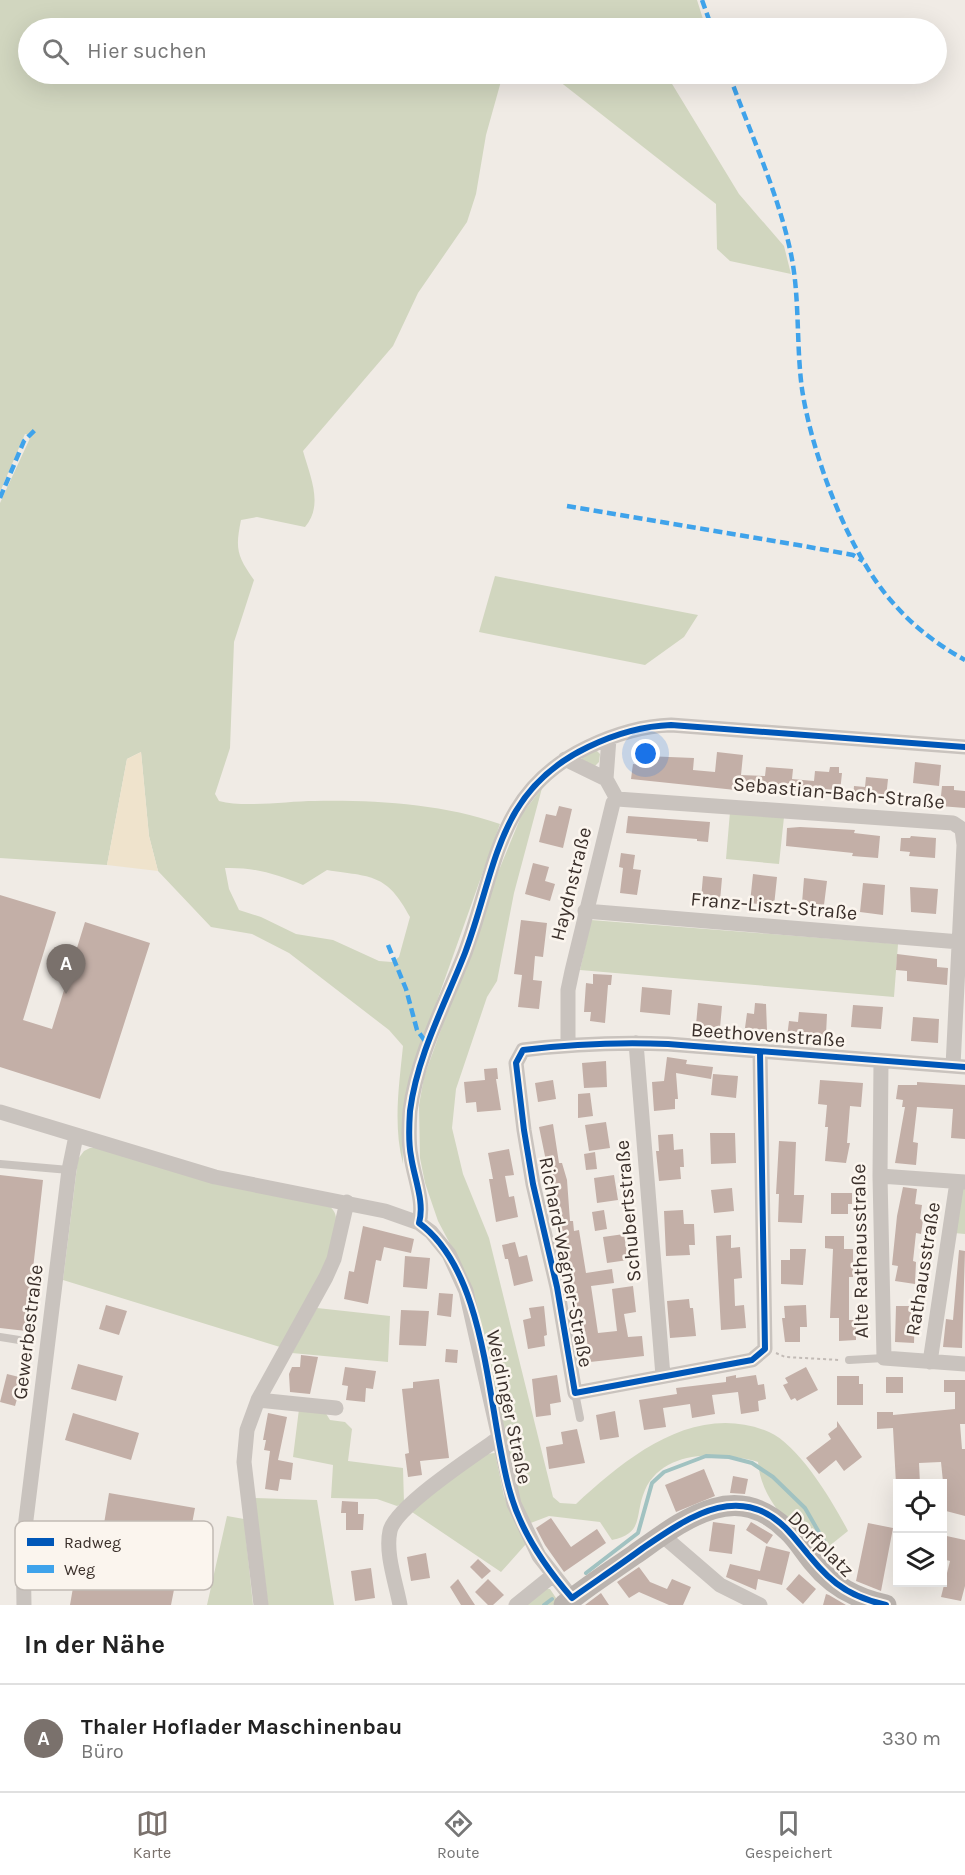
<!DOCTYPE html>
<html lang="de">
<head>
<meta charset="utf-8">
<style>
  body { margin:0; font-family:Karla,sans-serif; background:#f2f2f2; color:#222 }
  .controls { position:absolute; right:18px; bottom:18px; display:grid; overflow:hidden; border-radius:0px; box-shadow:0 6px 24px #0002 }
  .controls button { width:54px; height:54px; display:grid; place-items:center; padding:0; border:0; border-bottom:2px solid #e0e0e0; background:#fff; color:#222; font:30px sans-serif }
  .you { position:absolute; left:646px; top:754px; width:21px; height:21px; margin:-15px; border:4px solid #fff; border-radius:50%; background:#1a73e8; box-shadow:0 0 0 9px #1a73e833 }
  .badge { display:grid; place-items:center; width:39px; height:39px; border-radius:50%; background:#7a716c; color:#fff; font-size:20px; font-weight:700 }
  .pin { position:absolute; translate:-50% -50px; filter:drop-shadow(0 2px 3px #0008) }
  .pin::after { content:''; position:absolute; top:32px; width:21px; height:18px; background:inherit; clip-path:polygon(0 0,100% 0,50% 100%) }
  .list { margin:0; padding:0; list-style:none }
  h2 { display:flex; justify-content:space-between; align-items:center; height:78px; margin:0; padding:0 24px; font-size:26px }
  h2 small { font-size:20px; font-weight:400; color:#767676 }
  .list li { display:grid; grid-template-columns:39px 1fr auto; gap:18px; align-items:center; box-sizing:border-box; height:108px; padding:0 24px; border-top:2px solid #e0e0e0 }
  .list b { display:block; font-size:22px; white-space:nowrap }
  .list p { margin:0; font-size:20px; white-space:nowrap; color:#767676 }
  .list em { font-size:20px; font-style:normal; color:#767676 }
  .icon { flex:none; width:33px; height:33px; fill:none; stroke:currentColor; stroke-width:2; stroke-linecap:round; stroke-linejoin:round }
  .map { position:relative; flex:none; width:965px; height:1605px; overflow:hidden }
  .search { position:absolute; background:#fff; box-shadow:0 6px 24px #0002; left:18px; right:18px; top:18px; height:66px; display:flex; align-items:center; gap:15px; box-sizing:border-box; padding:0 21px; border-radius:33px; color:#767676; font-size:22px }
  .sheet { height:186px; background:#fff }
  nav { display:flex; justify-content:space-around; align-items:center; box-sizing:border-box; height:84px; border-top:2px solid #e0e0e0; background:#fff; font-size:16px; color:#767676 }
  nav a { display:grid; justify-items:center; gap:3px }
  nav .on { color:#7a716c }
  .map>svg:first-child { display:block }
</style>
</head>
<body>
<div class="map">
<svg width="965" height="1605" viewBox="0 0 965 1605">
  <rect width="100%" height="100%" fill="#f0ebe5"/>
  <!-- green -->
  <path fill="#d1d6bf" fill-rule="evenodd" d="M0 0H697L703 19 635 23 638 28H28V74H503L486 135 476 194 467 222 418 293 393 346 303 451C310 476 324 505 305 527L257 517 241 520C235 549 237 556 254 580L234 642 230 748 215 794 219 801C245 808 287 801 315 801 376 800 442 804 500 824L411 1074 402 1122 403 1164C393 1125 399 1086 403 1046L389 1030 289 953 252 934 211 927 158 871 149 836 141 752 127 759 107 865 0 858V503L31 436 25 434 0 492ZM225 868C254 867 276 874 303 885L327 870C371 877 387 873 410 917L399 957 392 962 379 961 333 940 296 934 261 917 239 910 229 889Z
    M550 74H666L739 194 784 246 791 274 730 261 717 249 716 204Z
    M495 576 698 615 684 637 645 665 479 632Z
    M596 750 600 754 599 762 595 766 582 762V756Z
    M542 788 514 893 497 981 487 997 456 1089 452 1128 463 1174 489 1238 553 1497 560 1503 576 1504C627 1457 695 1401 769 1432 799 1445 833 1502 848 1531L818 1555C793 1528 761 1501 758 1462 722 1451 663 1449 645 1490 634 1515 645 1533 612 1540L600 1522 549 1516 528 1524 516 1500 457 1257 438 1221 425 1183 420 1158 419 1105 424 1077 492 887 522 814Z
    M730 812 784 817 779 864 726 859Z
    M591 920 898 944 894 997 580 970Z
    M90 1148H101L327 1204C332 1208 336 1212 336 1219 337 1254 298 1316 280 1347L63 1280 78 1159 84 1151Z
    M962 1189H965V1234L954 1233Z
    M317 1308 390 1316 388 1362 292 1353Z
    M299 1409 325 1412 330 1420 345 1422 352 1429 348 1461 403 1468 404 1503 397 1506 377 1499 331 1498 333 1465 293 1457Z
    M495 1453 504 1496 526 1544 501 1572 409 1510 485 1454Z
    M255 1498 317 1500 334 1605H268Z
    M227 1516 244 1519 253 1605H207Z
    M544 1589H550L558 1601 553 1605H522Z"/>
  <!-- sand -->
  <path fill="#efe3cc" d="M141 752 149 836 158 871 107 865 127 759Z"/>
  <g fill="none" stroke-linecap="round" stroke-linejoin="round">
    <!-- stream -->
    <path stroke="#a1c2c1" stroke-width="4" d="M586 1573 638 1533 652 1483 664 1472 706 1456 729 1457 752 1463 773 1477 805 1508 828 1548
      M544 1605 552 1599"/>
  </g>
  <!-- building -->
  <path fill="#c3afa7" d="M717 752 743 755 741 775 765 776 766 767 793 769 792 779 814 781 815 771 829 772 830 767H839V773H842L840 792 816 790V795L803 794V791L764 788V793L631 779 633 764 644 765 645 756 694 758 693 770 715 772Z
    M915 762 941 765 939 786 913 783Z
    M866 777 888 779 886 798 864 796 863 800 853 799 854 786 865 787Z
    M942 786H954V790L965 791V808L940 806Z
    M559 806 572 809 563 848 539 842 546 814 556 816Z
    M628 816 710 822 708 842 697 841V839L626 833Z
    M800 827 855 830 854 833 880 836 878 858 852 856 853 853 786 846 787 828Z
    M911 836 936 838 935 858 909 856 910 852 900 851 901 838H910Z
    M621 853 635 855 633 869 641 870 637 895 620 893 623 868 619 867Z
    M533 863 549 867 545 881 555 884 550 901 525 894Z
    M753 874 777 877 774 906 750 903Z
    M703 876 722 878 720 901 701 899Z
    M804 878 827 881 824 905 802 903Z
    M863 883 885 885 883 915 860 912Z
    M910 887 938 889 936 914 911 912Z
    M0 895 56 912 23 1020 52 1029 85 922 150 943 100 1099 0 1067Z
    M521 920 547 923 543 957 535 956 533 980 542 981 539 1009 518 1007 522 975 514 974Z
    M897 954 937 959V967L948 968 947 985 907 981V971L896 970Z
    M593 974 612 975 611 985H608L605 1023 590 1021 591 1012H584L586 983 593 984Z
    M642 987 672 990 670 1015 640 1012Z
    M698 1003 722 1006 720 1028 696 1025Z
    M755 1003 766 1004 767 1030 745 1028 747 1013 754 1014Z
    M853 1005 883 1007 881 1029 851 1027Z
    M799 1012 827 1014 826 1035 801 1033 800 1038 787 1037 789 1021 798 1022Z
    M913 1017 939 1019 938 1043 911 1041Z
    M667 1057 687 1060 686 1064 713 1067 711 1079 676 1073 678 1099H675V1109L654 1111 652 1082 664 1081Z
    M606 1061 607 1087 584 1088 582 1063Z
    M497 1068 498 1079H496L501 1110 477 1112 476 1102 466 1103 464 1082 485 1080 484 1069Z
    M713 1074 738 1076 736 1098 711 1095Z
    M553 1080 556 1099 538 1102 535 1083Z
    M820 1080 863 1083 861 1107 850 1106 847 1143H850L846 1163 825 1161 828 1127H825L827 1105 818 1104Z
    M917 1082 965 1085V1139L951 1138 953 1109 917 1107 913 1142 918 1143 916 1165 895 1163 905 1107H902L903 1100 896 1099 898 1085H917Z
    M590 1093 593 1116 578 1118V1094Z
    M606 1122 610 1148 589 1151 585 1125Z
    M553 1124 559 1163H562L567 1180 570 1221H573L574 1231 579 1230 586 1273 612 1269 614 1283 591 1286 598 1333 617 1331 612 1289 633 1286 636 1312 624 1314 628 1337 642 1336 644 1356 590 1362 586 1334 582 1335 576 1306 539 1127Z
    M710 1133H735L736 1163 711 1164Z
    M673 1134 674 1150 683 1149 684 1167H680L681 1179 659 1181 656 1151H659L658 1135Z
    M779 1141 796 1142 794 1195H804L802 1223 778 1222 779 1194H776Z
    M509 1149 514 1175 505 1176 509 1197 514 1196 518 1217 496 1222 489 1179H493L488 1153Z
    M595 1152 597 1169 586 1170 584 1154Z
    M0 1175 43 1180 26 1331 0 1328Z
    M614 1175 618 1200 597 1203 594 1178Z
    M903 1187 917 1189 915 1204 922 1205 920 1219 923 1220 921 1234 916 1233 913 1261 916 1262 915 1284 895 1281 898 1266 892 1265 897 1216Z
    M732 1188 734 1211 714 1213 711 1190Z
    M831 1193H852V1204H848V1214H831Z
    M604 1210 607 1229 595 1231 592 1212Z
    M683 1210 684 1224H694L695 1245H689L690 1255 666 1256 664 1211Z
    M363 1226 414 1239 411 1253 384 1247 381 1261 376 1260 368 1304 344 1299 349 1271 354 1272Z
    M624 1234 628 1260 607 1263 603 1237Z
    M731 1235V1248L740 1247 742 1278 734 1279 735 1306 744 1305 746 1328 721 1330 716 1236Z
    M825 1236H844V1249H853V1277H849V1320H856V1340L839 1341V1318H830L833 1249 825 1248Z
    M515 1242 519 1257 527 1255 533 1281 514 1286 508 1259H505L502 1245Z
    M790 1249H806L803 1285 781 1284V1260H790Z
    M959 1250 965 1251 962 1348 943 1347 946 1319 953 1320Z
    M405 1256 430 1258 427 1289 403 1287Z
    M439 1293 453 1294 451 1317 437 1315Z
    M689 1299 690 1308H693L696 1336 670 1338 667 1301Z
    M106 1305 127 1311 119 1335 99 1329Z
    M806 1305 807 1327H800V1342H785L782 1318H785L784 1306Z
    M544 1306 547 1335 544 1336 545 1346 528 1349 523 1320 531 1318 529 1308Z
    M896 1306H915L914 1343 895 1342Z
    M401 1310 429 1311 426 1346 399 1345Z
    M446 1349 458 1350 457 1363 445 1362Z
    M301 1355 318 1357 310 1394 290 1392 289 1374 292 1367H300Z
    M78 1364 123 1376 116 1401 71 1389Z
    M345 1367 376 1371 373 1389 366 1388 365 1402 346 1400 348 1386 342 1385Z
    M806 1367 818 1390 797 1401 795 1398 791 1400 783 1385 788 1383 785 1378Z
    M7 1374 23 1378 15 1406 0 1402Z
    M557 1375 561 1402 550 1404 551 1415 536 1417 532 1379Z
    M736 1375V1378L756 1375 758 1385 764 1384 766 1399 758 1401 759 1411 741 1414 738 1392 712 1395 715 1414 692 1418 690 1404 663 1408 666 1427 644 1430 639 1400 677 1394 676 1388 726 1382V1377Z
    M837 1376H859V1384H863V1405H837Z
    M886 1377H903V1393H886Z
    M439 1379 449 1458 420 1461 422 1475 408 1477 405 1454 409 1453 402 1389 413 1388V1382Z
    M944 1380H965V1424H960L962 1449H965V1516L946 1511 941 1462 919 1463 920 1484H896L893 1428 877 1429V1412H893V1415L955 1409V1392H944Z
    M615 1411 619 1437 600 1440 596 1415Z
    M73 1413 139 1433 131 1460 65 1440Z
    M268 1413 287 1417 278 1460 293 1463 291 1480 280 1479 278 1491 265 1489 270 1451 264 1450 266 1440H263Z
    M837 1421 862 1457 844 1471 836 1460 819 1474 806 1458 831 1439 828 1434 837 1427Z
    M577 1429 585 1463 549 1469 546 1447 563 1444 561 1432Z
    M704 1469 715 1496 676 1512 665 1485Z
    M733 1476 748 1479 745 1494 730 1493Z
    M109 1493 195 1508 188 1545 103 1530Z
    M342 1501 358 1502V1514H364L363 1530H346V1513H341Z
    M551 1518 571 1547 597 1529 606 1543 564 1572 545 1545 536 1528Z
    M713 1522 735 1525 732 1554 709 1551Z
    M751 1522 773 1535 767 1544 746 1530Z
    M868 1523 893 1528 881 1591 856 1581Z
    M942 1535 965 1540V1586L961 1601 941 1597 950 1561 942 1559Z
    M766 1546 790 1552 782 1585 758 1579 756 1590 726 1577 730 1564 760 1571Z
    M80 1547 179 1564 171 1605H70Z
    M426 1553 430 1578 411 1581 407 1557Z
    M478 1559 491 1571 482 1579 470 1567Z
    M639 1567 650 1582 667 1589 672 1579 691 1587 683 1605H669L639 1592 629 1598 617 1582Z
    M371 1568 375 1598 355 1601 351 1571Z
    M799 1574 816 1589 803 1604 786 1589Z
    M458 1579 475 1605H461L450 1587Z
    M488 1579 504 1595 493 1605H488L475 1592Z
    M601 1593 609 1605H585Z
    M826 1594 829 1595 846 1605H823Z"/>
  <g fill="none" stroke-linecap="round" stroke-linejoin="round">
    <!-- path -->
    <path stroke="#c2bbb6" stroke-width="2" stroke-dasharray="3 3" stroke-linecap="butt" d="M776 1353 785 1357 839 1360"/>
    <!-- lane -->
    <path stroke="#c9c3be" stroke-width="8" d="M0 1164 69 1170
      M0 1337 19 1340
      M849 1360 884 1358
      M575 1393 580 1418"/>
    <!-- street -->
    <path stroke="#c9c3be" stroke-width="15" d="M565 759 606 779
      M617 799 953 823 962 829 964 845 953 1066
      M585 911 960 942
      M636 1043 663 1376
      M568 1045V990L572 971 613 803 617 799 606 779 609 738
      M760 1052 765 1349 752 1360 575 1393 557 1287 533 1184 524 1130 516 1063 523 1050C572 1044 619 1042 668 1044L965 1067
      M881 1061 880 1176 884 1358 965 1364
      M0 1112 215 1177 385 1211 419 1223 431 1232 449 1254 466 1291 514 1504 539 1556 572 1598
      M880 1176 965 1182
      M419 1223C425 1202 414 1178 411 1156 408 1141 409 1126 410 1111 417 1056 445 1004 465 953 497 868 496 791 588 747 615 734 642 726 671 725L965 747
      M930 1362 957 1182
      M258 1400 336 1408
      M662 1535 720 1585 760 1605
      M24 1605 23 1544 69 1170 76 1136
      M261 1605 244 1462 247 1430 258 1400 326 1277 334 1259 347 1202
      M400 1605C396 1583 385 1553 390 1531 395 1507 476 1454 499 1438
      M516 1605 552 1576"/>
    <!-- secondary -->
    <path stroke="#bab3ae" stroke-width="21" d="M564 1605C586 1587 611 1571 634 1555 681 1522 734 1477 787 1530 797 1539 804 1551 813 1562 832 1586 856 1599 886 1605"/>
    <!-- quiet -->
    <path stroke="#3fa3eb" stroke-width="4.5" stroke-dasharray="9 4.5" stroke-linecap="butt" d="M702 0 712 28
      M729 74C750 133 778 192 791 254 800 298 796 344 802 389 812 455 849 555 894 604 914 627 938 645 965 660
      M0 498 24 441 35 430
      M567 506 798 545 853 555 863 561
      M388 945 406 989 417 1030 428 1045"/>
    <!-- cycleway casing -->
    <g stroke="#fbf5ee" stroke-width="10">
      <path id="cycleway" d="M760 1052 765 1349 752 1360 575 1393 557 1287 533 1184 524 1130 516 1063 523 1050C572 1044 619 1042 668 1044L965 1067
        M886 1605C836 1594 823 1572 793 1536 745 1478 691 1515 643 1548 620 1565 596 1581 572 1598 545 1567 521 1532 510 1492 487 1413 489 1274 419 1223 425 1202 414 1178 411 1156 408 1141 409 1126 410 1111 417 1056 445 1004 465 953 497 868 496 791 588 747 615 734 642 726 671 725L965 747"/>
    </g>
    <!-- cycleway -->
    <use href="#cycleway" stroke="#0057b8" stroke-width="6"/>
  </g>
  <g text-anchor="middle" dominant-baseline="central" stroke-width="5" stroke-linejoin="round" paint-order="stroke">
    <!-- street labels -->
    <g font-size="20" fill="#3b302b" stroke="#fbf5ee">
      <text transform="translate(839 793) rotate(5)">Sebastian-Bach-Straße</text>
      <text transform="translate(571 884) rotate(-76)">Haydnstraße</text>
      <text transform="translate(774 906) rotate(5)">Franz-Liszt-Straße</text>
      <text transform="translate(768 1035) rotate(4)">Beethovenstraße</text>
      <text transform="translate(628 1211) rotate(-95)">Schubertstraße</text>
      <text transform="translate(860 1251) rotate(-91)">Alte Rathausstraße</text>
      <text transform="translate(566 1262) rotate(79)">Richard-Wagner-Straße</text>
      <text transform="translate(923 1269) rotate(-81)">Rathausstraße</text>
      <text transform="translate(28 1332) rotate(-83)">Gewerbestraße</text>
      <text transform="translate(509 1407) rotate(78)">Weidinger Straße</text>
      <text transform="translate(821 1544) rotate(45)">Dorfplatz</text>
    </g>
  </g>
  <!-- legend -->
  <rect x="15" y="1521" width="198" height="69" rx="9" fill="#fbf5ee" stroke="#c1bab4" stroke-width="1.5"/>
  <rect x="27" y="1538" width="27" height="8" fill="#0057b8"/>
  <rect x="27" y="1565" width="27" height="8" fill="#3fa3eb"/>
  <g font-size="16" fill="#3b302b">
    <text x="64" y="1548">Radweg</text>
    <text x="64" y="1575">Weg</text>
  </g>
</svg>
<div class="controls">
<button><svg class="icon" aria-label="locate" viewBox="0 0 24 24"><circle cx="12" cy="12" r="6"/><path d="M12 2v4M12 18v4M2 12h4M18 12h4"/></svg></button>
<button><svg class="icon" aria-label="layers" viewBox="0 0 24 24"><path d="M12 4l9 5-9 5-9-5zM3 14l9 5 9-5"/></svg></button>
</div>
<div class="you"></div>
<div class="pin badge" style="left:66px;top:994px">A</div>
<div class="search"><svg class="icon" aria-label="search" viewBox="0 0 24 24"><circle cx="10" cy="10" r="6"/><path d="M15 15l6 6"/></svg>Hier suchen</div>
</div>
<section class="sheet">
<h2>In der Nähe<small></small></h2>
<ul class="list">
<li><span class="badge">A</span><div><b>Thaler Hoflader Maschinenbau</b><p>Büro</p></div><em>330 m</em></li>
</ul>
</section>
<nav>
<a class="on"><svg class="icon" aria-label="map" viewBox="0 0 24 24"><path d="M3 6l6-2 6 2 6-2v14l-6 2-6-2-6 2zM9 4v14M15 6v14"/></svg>Karte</a>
<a><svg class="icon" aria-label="directions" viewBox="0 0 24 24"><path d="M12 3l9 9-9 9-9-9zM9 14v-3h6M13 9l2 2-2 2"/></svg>Route</a>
<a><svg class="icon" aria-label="saved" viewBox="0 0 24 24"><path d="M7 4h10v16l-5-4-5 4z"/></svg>Gespeichert</a>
</nav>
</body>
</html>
